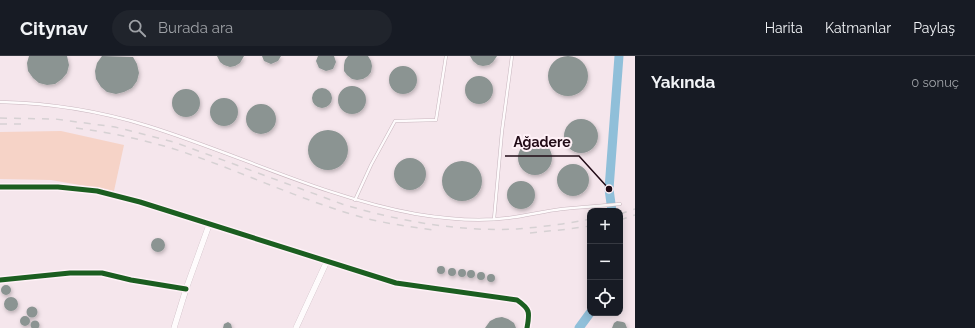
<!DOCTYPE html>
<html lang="tr">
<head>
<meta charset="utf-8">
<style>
  body { margin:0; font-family:Raleway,sans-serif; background:#20242c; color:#f1f3f6 }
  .controls { position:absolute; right:12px; bottom:12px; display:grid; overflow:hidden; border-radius:8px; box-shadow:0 2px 10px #0003 }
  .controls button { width:36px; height:36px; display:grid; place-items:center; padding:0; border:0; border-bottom:1px solid #363941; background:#171b24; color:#f1f3f6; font:20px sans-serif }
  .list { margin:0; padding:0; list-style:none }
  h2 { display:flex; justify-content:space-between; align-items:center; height:52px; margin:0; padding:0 16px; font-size:17px }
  h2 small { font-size:13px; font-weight:400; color:#9ea1a6 }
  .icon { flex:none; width:22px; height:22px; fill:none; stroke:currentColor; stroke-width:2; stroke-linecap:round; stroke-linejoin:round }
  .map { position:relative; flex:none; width:635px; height:272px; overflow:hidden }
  header { display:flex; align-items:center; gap:24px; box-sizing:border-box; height:56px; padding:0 20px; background:#171b24; border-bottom:1px solid #363941 }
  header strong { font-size:19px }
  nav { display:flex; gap:22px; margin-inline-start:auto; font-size:14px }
  .search { width:280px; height:36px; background:#20242c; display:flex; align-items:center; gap:10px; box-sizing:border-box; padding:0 14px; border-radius:22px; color:#9ea1a6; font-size:15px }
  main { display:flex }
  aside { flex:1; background:#171b24 }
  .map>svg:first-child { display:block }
</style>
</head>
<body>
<header>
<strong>Citynav</strong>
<div class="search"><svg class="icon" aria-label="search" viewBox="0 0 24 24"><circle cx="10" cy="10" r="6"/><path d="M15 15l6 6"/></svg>Burada ara</div>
<nav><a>Harita</a><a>Katmanlar</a><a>Paylaş</a></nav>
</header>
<main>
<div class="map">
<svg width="635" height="272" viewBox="0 0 635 272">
  <defs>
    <filter id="shadow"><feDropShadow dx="1" dy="2" stdDeviation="2" flood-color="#0004"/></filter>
  </defs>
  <rect width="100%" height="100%" fill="#f5e6ec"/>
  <!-- green -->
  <path fill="#f6d3c7" d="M61 75 124 89 114 135 51 124 0 123V76Z"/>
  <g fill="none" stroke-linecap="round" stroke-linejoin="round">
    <!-- river -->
    <path stroke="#90bfd9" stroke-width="9" d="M612 155 609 133 619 0
      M579 272 590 257"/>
  </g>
  <!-- building -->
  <path fill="#8b9492" filter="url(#shadow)" d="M548 20a20 20 0 1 1 40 0a20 20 0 1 1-40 0Z
    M29 0H67L69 9 67 17 62 23 55 28 47 29 39 27 33 22 28 15 27 7Z
    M102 0 133 1 137 8 139 17 137 25 132 32 124 36 116 38 107 36 101 31 96 23 95 15 97 7Z
    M217 0H244L240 7 235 10 230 11 224 9 220 6Z
    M262 0H281L278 5 271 8 264 5Z
    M318 0H334L336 6 333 13 326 15 319 12 316 5Z
    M348 0H368L371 5 372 10 371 16 368 20 363 23 357 24 352 23 347 19 344 15V9L345 4Z
    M470 0H497L493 6 489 9 483 10 478 9 473 5Z
    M389 24a14 14 0 1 1 28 0a14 14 0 1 1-28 0Z
    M465 34a14 14 0 1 1 28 0a14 14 0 1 1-28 0Z
    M338 44a14 14 0 1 1 28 0a14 14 0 1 1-28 0Z
    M312 42a10 10 0 1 1 20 0a10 10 0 1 1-20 0Z
    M172 47a14 14 0 1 1 28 0a14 14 0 1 1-28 0Z
    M210 56a14 14 0 1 1 28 0a14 14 0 1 1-28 0Z
    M246 63a15 15 0 1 1 30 0a15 15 0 1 1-30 0Z
    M564 80a17 17 0 1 1 34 0a17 17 0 1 1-34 0Z
    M308 94a20 20 0 1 1 40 0a20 20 0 1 1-40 0Z
    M518 102a17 17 0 1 1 34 0a17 17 0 1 1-34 0Z
    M394 118a16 16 0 1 1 32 0a16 16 0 1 1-32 0Z
    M442 125a20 20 0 1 1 40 0a20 20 0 1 1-40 0Z
    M557 124a16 16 0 1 1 32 0a16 16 0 1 1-32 0Z
    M507 139a14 14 0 1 1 28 0a14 14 0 1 1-28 0Z
    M151 189a7 7 0 1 1 14 0a7 7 0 1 1-14 0Z
    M437 214a4 4 0 1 1 8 0a4 4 0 1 1-8 0Z
    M448 216a4 4 0 1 1 8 0a4 4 0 1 1-8 0Z
    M458 217a4 4 0 1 1 8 0a4 4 0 1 1-8 0Z
    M467 218a4 4 0 1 1 8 0a4 4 0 1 1-8 0Z
    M477 220a4 4 0 1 1 8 0a4 4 0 1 1-8 0Z
    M487 222a4 4 0 1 1 8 0a4 4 0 1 1-8 0Z
    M1 234a5 5 0 1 1 10 0a5 5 0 1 1-10 0Z
    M4 248a7 7 0 1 1 14 0a7 7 0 1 1-14 0Z
    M26.5 256a5.5 5.5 0 1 1 11 0a5.5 5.5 0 1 1-11 0Z
    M20 265a5 5 0 1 1 10 0a5 5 0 1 1-10 0Z
    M502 261 508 263 514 267 516 272H485L490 265 496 262Z
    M30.5 269a4.5 4.5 0 1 1 9 0a4.5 4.5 0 1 1-9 0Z
    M617 265 623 266 625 267 627 272H612L614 267Z
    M228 266 231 268 232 272H223L224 268Z"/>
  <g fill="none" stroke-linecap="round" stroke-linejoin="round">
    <!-- service casing -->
    <g stroke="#c8b6be" stroke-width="3.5">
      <path id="service" d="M0 46C50 47 100 55 148 70 238 98 323 141 416 158 446 163 478 166 508 162 526 160 544 155 562 153 581 151 601 150 620 148
        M355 144 371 109 395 65 436 64 446 0
        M494 163 502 75 512 0"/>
    </g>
    <!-- minor casing -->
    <g stroke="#c8b6be" stroke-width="6">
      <path id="minor" d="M0 131H58L97 135 140 146 396 227 517 244C530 253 530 256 527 272
        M0 224 70 217H102L131 224 186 233
        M174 272 186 233 209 169
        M296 272 327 205"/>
    </g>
    <!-- service -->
    <use href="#service" stroke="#fefbfc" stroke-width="2.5"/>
    <!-- minor -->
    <use href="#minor" stroke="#fefbfc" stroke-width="5.5"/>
    <!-- rail -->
    <path stroke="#d6d1d3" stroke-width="1.5" stroke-dasharray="7 7" stroke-linecap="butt" d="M0 62 55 63 115 71 174 86 342 148C398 165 459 176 517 173 541 171 566 168 590 163
      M0 68H24
      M76 72C108 76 140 83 171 92 237 113 301 145 368 163 390 168 412 171 434 174
      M620 158 635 153
      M620 164 635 159
      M530 177 569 173 590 170"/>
    <!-- cycleway casing -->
    <g stroke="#fff1f7" stroke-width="8">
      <path id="cycleway" d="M0 131H58L97 135 140 146 396 227 517 244C530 253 530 256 527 272
        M0 224 70 217H102L131 224 186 233"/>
    </g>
    <!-- cycleway -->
    <use href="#cycleway" stroke="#1b5e20" stroke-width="5"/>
  </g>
  <!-- callouts -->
  <path fill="none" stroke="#210b16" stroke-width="1.5" d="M609 133L579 100H505"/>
  <circle fill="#210b16" stroke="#fff1f7" stroke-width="1.5" cx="609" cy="133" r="4"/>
  <g font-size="14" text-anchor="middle" font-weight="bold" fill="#210b16" stroke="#fff1f7" stroke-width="4" stroke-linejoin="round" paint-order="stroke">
    <text x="542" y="91">Ağadere</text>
  </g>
</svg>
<div class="controls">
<button>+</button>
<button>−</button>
<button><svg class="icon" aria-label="locate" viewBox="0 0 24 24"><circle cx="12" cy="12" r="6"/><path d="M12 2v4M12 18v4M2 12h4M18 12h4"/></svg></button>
</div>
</div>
<aside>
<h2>Yakında<small>0 sonuç</small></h2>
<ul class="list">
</ul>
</aside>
</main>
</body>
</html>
